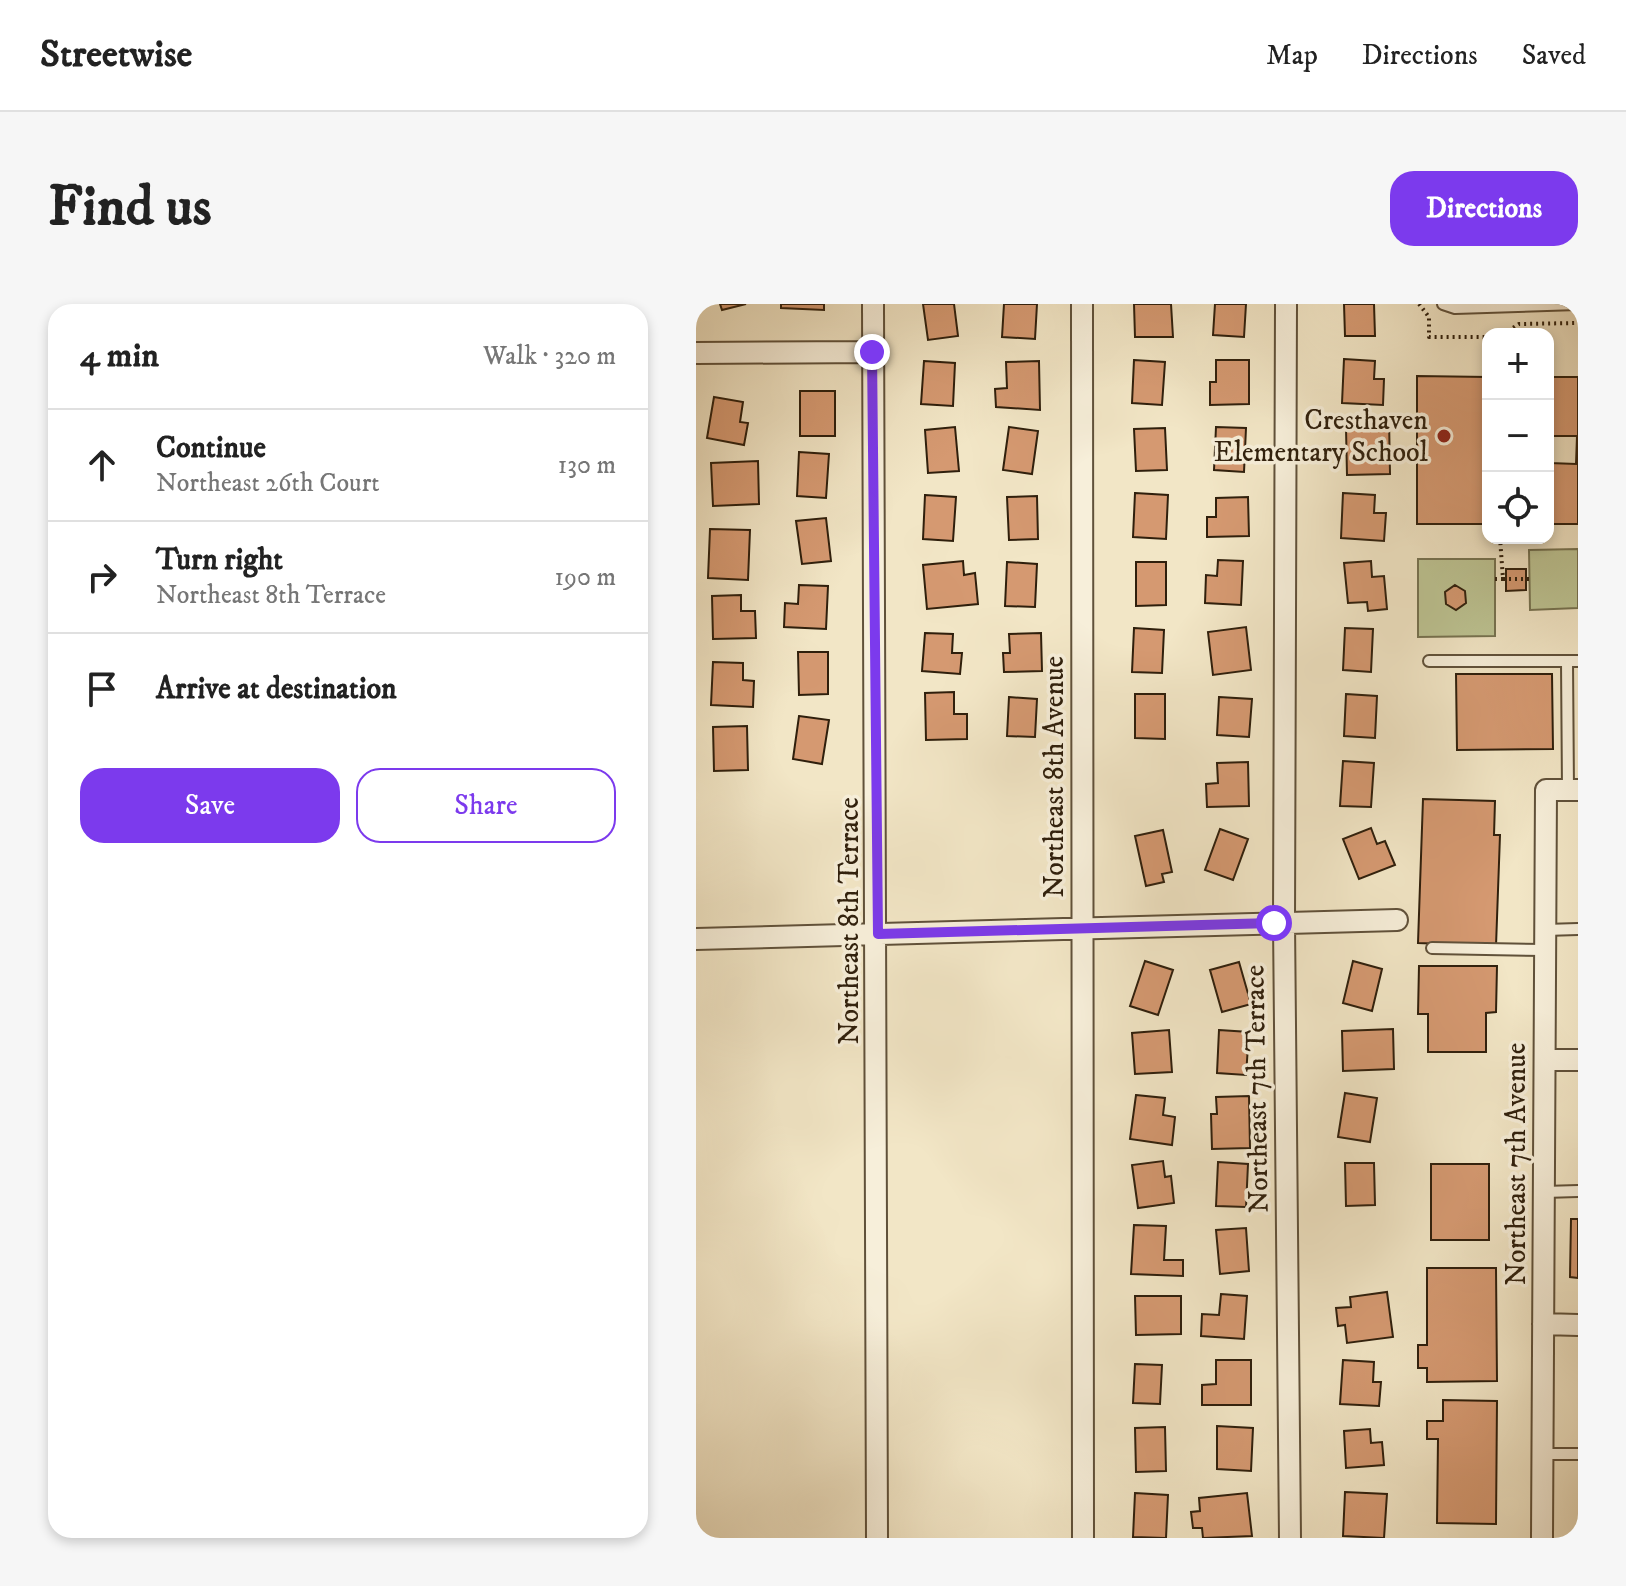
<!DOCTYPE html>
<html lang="en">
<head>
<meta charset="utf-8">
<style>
  body { margin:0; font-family:"IM FELL DW Pica",serif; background:#f6f6f6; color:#222 }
  .controls { position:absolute; right:24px; top:24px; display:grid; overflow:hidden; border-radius:16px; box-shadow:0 4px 12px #0003 }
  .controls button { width:72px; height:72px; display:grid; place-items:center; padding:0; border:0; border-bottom:2px solid #e0e0e0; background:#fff; color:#222; font:40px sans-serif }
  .stop { position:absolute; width:24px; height:24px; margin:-18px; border:6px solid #7c3aed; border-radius:50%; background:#fff }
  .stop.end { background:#7c3aed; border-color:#fff; box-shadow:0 2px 8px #0008 }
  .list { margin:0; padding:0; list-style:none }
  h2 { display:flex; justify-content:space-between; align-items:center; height:104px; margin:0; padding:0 32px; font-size:34px }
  h2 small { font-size:26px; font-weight:400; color:#767676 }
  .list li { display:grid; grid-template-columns:52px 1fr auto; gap:24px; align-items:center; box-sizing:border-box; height:112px; padding:0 32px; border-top:2px solid #e0e0e0 }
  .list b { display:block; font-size:30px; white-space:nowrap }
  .list p { margin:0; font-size:26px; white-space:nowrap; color:#767676 }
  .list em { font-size:26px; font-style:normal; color:#767676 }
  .actions { display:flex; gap:16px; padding:24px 32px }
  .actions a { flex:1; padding:18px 0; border:2px solid #7c3aed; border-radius:24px; text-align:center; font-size:28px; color:#7c3aed }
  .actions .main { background:#7c3aed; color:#fff }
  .icon { flex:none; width:44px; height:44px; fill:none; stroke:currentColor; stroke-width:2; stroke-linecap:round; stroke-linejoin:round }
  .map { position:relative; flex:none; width:882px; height:1234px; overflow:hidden; border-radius:24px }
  header { display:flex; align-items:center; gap:48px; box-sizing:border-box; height:112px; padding:0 40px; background:#fff; border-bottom:2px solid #e0e0e0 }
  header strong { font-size:38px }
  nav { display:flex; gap:44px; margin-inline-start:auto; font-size:28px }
  .intro { display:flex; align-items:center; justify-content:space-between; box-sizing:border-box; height:192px; padding:0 48px }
  h1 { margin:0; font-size:56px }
  .button { padding:20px 36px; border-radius:24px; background:#7c3aed; color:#fff; font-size:28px; font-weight:700 }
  main { display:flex; gap:48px; padding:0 48px }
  aside { flex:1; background:#fff; border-radius:24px; box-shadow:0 4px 12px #0003 }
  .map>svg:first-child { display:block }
</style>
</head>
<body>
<header>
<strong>Streetwise</strong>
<nav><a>Map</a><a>Directions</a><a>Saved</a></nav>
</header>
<div class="intro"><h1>Find us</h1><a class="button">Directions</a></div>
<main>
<aside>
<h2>4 min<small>Walk · 320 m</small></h2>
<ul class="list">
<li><svg class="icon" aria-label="ahead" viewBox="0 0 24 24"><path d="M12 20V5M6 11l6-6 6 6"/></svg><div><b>Continue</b><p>Northeast 26th Court</p></div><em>130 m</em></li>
<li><svg class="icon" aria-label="right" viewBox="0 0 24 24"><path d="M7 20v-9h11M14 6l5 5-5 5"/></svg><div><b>Turn right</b><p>Northeast 8th Terrace</p></div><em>190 m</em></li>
<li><svg class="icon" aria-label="arrive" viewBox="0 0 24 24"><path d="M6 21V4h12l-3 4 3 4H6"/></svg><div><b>Arrive at destination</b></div></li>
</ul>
<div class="actions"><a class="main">Save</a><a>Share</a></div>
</aside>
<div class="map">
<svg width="882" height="1234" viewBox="0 0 882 1234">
  <rect width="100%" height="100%" fill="#f2e6c6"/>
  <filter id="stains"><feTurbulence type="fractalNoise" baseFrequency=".0025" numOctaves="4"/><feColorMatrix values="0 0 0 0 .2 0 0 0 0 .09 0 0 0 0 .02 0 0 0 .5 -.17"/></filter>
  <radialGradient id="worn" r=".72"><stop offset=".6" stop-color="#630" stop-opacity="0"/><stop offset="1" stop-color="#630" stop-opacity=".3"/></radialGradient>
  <!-- green -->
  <path fill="#bdc493" stroke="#767250" stroke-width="2" d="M882 245V304L834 306 833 246Z
    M722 255H799V332L722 333Z"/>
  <!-- building -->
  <path fill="#d59971" stroke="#2f1f0c" stroke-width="2" fill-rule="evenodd" d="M24 0H50L26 6Z
    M85 0H128V6L85 4Z
    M227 0H258L262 32 232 36Z
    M308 0H341L339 35 306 33Z
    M438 0H475L477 33H439Z
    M519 0H550L548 33 517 31Z
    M648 0H678L679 32H649Z
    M648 55 679 57 678 75H688L687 101 646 99Z
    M438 56 469 58 466 101 436 99Z
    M520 56H553V100L514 101V78H520Z
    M228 57 259 59 257 102 225 100Z
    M343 57 344 106 300 103 299 85 311 84 310 58Z
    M721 72 792 73V220H721Z
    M852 73H882V220H852ZM854 132H881L880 160 854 159Z
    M104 87H139V132H104Z
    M18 93 47 98 44 118 52 119 48 141 11 134Z
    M693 113 694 170 651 171 650 124H672V114Z
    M259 123 263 167 232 169 229 126Z
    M313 123 342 127 336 170 307 166Z
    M520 123 550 124 548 168 518 166Z
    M469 124 471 166 440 167 438 125Z
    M103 148 133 150 130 194 101 192Z
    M62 157 63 200 17 202 15 159Z
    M439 189 472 191 470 235 437 233Z
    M647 189 679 191 678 209H690L688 237 645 234Z
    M229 191 260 193 257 237 227 235Z
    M341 192 342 235 313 236 311 193Z
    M552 193 553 232 511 233V213H520V194Z
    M130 214 135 257 106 260 100 217Z
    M14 225 54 226 52 276 12 274Z
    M522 256 547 257 545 301 509 299 510 271 521 272Z
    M267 257 268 271 279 269 282 300 231 305 227 261Z
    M675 257 676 273 688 272 691 305 672 307 671 298 652 299 648 259Z
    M311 258 341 260 339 303 309 302Z
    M440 258H470V301L440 302Z
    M810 265H830V286L810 287Z
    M103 281 132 282 130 325 88 323 89 299 102 300Z
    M759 281 769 287 770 299 760 306 750 300 749 288Z
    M45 291V307H59L60 334 17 335 16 292Z
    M550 323 555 366 517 371 512 328Z
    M438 324 468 326 466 369 436 368Z
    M649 324 677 325 675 368 647 366Z
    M229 329 257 330 256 349H266L264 370 226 367Z
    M345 329 346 367 308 368 307 349H314L313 330Z
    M102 348H132V390L103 391Z
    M17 358 47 359V376L58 377 57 403 15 401Z
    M760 370H856L857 445 761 446Z
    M258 388V410H271V435L230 436 229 389Z
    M439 390H469V435L439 434Z
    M650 390 681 392 679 434 648 432Z
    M313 393 341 395 339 433 311 432Z
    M523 393 556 395 553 433 521 431Z
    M103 412 133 416 126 460 97 455Z
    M51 422 52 466 18 467 17 423Z
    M647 457 678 459 675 503 644 502Z
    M552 458 553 502 511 503 510 480 522 479 521 459Z
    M727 495 799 497 798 531H804L800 642 722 639Z
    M675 524 681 540 689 537 699 561 663 575 647 535Z
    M524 525 552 535 537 576 509 566Z
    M467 526 476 568 466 570 468 578 450 582 439 532Z
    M449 657 477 666 462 711 434 702Z
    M657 657 686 665 676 707 647 699Z
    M543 658 555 700 526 708 514 666Z
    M723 662H801L800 708 790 709V748H732V710H722Z
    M697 725 698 765 647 767 646 727Z
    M473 726 476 768 439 770 436 729Z
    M523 726 553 728 550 771 521 769Z
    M649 789 681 794 674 838 642 833Z
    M440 791 469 794 467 811 479 813 476 841 434 835Z
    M553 792 554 844 516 845 515 810H521L520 793Z
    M467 857 469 873 475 872 478 899 442 904 436 861Z
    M522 858 552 860 550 903 520 902Z
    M649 859H678L679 901 650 902Z
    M735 860H793V936H735Z
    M875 915H882V974L874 973Z
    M438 921 470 922 468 956H487V972L435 970Z
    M550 924 553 967 524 970 520 926Z
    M731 964H800L801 1077 731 1078V1064H722V1041H731Z
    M691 988 697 1033 651 1039 649 1021 642 1022 640 1004 655 1003 654 993Z
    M525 990 551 992 548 1035 505 1032 506 1010 523 1011Z
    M439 992H485V1030L440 1031Z
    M520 1056H555V1101H506V1081L520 1080Z
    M647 1056 678 1058 677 1078H685L683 1102 644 1100Z
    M439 1060 466 1061 464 1100 437 1099Z
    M747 1096 801 1097 800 1220 741 1219 742 1135H731V1117H747Z
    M521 1122 557 1124 555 1167 521 1165Z
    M469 1123 470 1167 440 1168 439 1124Z
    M674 1125 675 1139 686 1138 688 1161 650 1164 648 1127Z
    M649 1188 691 1190 688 1234 647 1232Z
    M439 1189 472 1191 470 1234 437 1233Z
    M551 1189 556 1232 507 1234 506 1224H497L495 1208 504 1207 503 1194Z"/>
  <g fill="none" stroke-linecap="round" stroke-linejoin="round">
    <!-- service casing -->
    <g stroke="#60513a" stroke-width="14">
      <path id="service" d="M747 0 759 4 882 0
        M733 357H882
        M871 357 872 486
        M849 626 882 625
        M736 644 849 646
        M848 888 882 887
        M846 1150H882"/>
    </g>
    <!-- minor casing -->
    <g stroke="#60513a" stroke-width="24">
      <path id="minor" d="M177 0 181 1234
        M386 0 387 1234
        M590 0 588 619 594 1234
        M0 49 176 48
        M0 635 701 616
        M849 756H882
        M847 1020 882 1021
        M846 1234 850 486H882"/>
    </g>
    <!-- path -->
    <path stroke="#2f1f0c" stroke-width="4" stroke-dasharray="2 4" stroke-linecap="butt" d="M723 0 733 13V33H792
      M807 30 823 20 882 19
      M799 275H807L804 234
      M807 275H834"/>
    <!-- service -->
    <use href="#service" stroke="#f7efda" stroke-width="10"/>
    <!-- minor -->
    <use href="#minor" stroke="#f7efda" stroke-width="20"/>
  </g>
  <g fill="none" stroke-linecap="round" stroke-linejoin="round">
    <!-- route -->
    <path stroke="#7c3aed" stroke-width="10" d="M176 48 182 630 578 619"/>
  </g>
  <!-- markers -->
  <circle fill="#8f2418" stroke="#f7efda" stroke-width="3" cx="748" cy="132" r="8"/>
  <g text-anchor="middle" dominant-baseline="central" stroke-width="7" stroke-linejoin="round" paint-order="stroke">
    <!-- poi labels -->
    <g font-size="28" fill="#2f1f0c" stroke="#f7efda" text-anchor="end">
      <text x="732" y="116">Cresthaven<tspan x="732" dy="32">Elementary School</tspan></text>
    </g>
    <!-- street labels -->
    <g font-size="28" fill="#2f1f0c" stroke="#f7efda">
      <text transform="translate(358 473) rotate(-90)">Northeast 8th Avenue</text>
      <text transform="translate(153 617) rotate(-90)">Northeast 8th Terrace</text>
      <text transform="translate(561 785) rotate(-91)">Northeast 7th Terrace</text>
      <text transform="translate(820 860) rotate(-90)">Northeast 7th Avenue</text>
    </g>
  </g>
  <rect width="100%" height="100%" filter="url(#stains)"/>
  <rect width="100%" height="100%" fill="url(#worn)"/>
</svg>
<div class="controls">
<button>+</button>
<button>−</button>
<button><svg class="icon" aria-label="locate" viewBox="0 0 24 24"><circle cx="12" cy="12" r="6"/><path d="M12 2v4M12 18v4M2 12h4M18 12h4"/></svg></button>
</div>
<div class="stop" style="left:578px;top:619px"></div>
<div class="stop end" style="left:176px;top:48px"></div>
</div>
</main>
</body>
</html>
